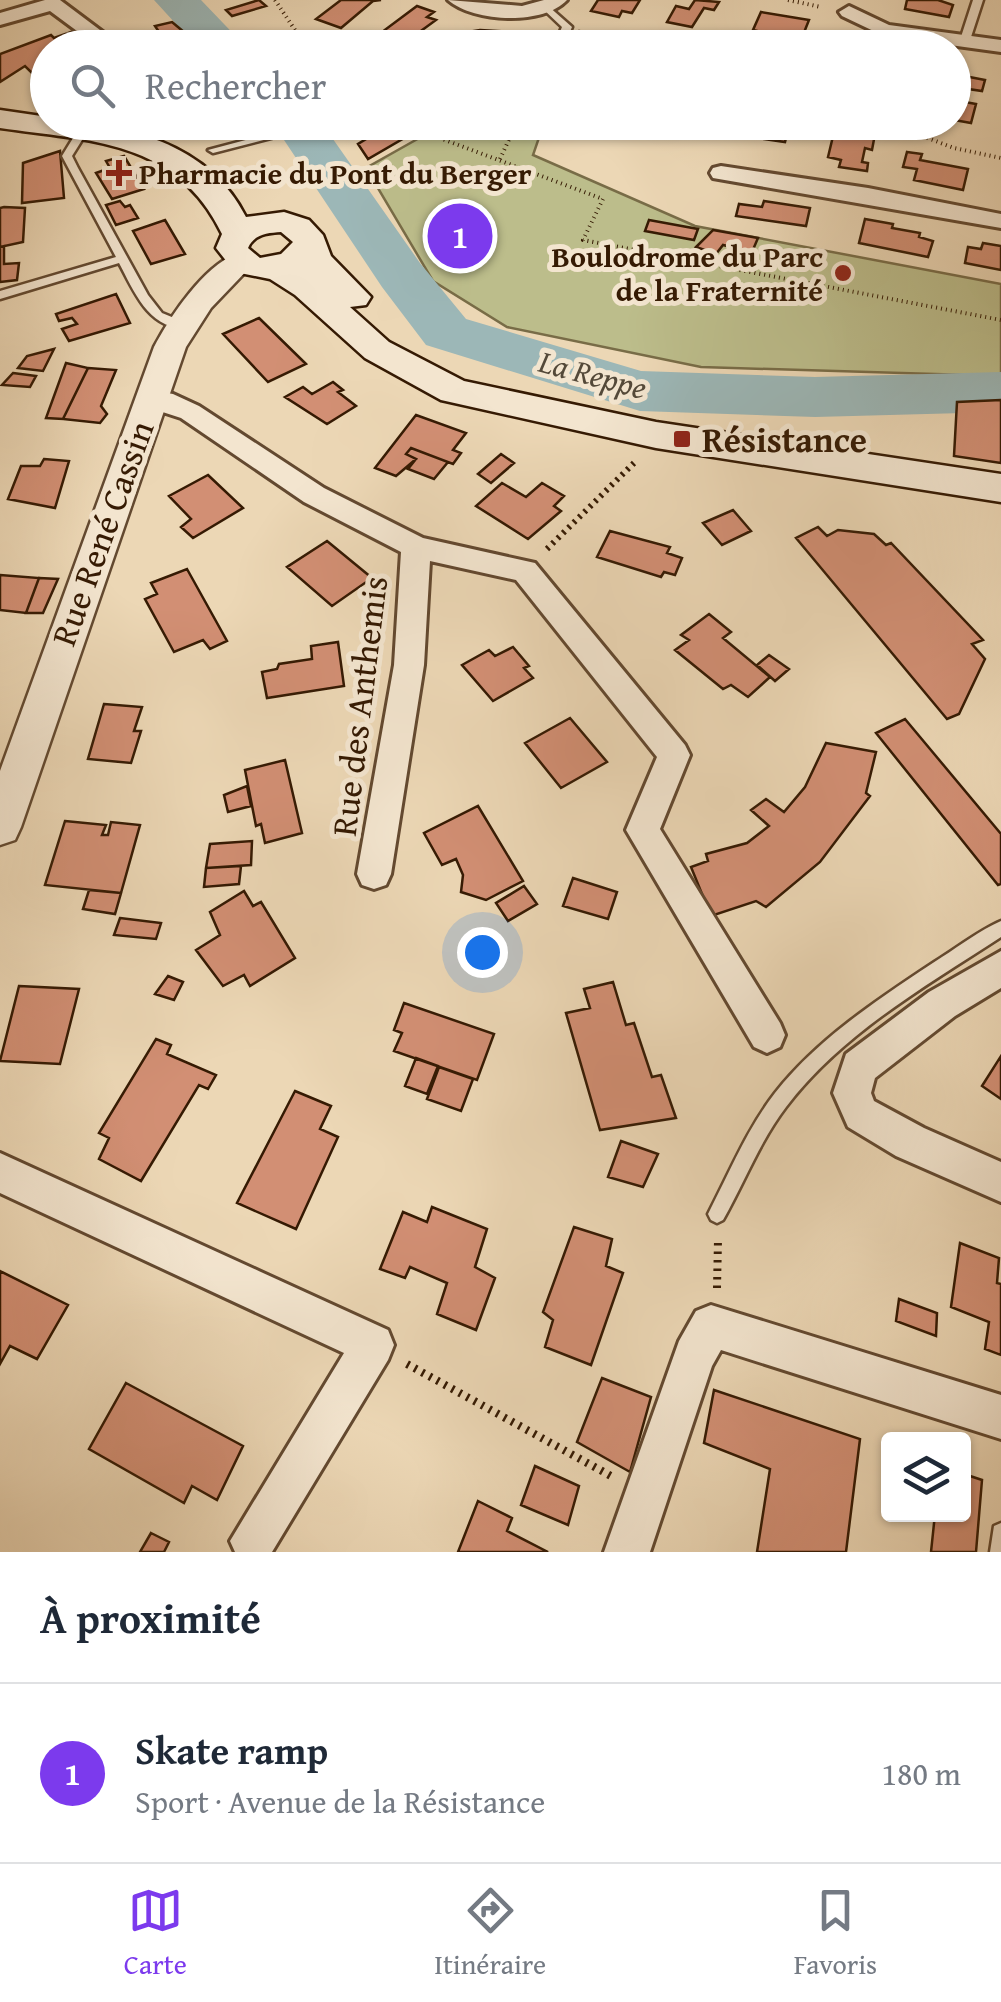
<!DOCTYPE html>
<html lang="fr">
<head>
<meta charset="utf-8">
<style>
  body { margin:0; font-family:"Gentium Book Plus",serif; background:#f2f2f3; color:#1f2937 }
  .controls { position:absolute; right:30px; bottom:30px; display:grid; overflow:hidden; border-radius:10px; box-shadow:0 2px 8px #0004 }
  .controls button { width:90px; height:90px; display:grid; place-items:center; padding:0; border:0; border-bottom:2px solid #e0e1e3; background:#fff; color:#1f2937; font:50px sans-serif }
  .you { position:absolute; left:482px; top:952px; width:35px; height:35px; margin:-25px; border:8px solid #fff; border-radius:50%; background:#1a73e8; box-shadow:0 0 0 15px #1a73e833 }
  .badge { display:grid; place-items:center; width:65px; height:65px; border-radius:50%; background:#7c3aed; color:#fff; font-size:32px; font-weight:700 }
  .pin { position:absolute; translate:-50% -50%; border:5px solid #fff; box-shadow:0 2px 10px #0006 }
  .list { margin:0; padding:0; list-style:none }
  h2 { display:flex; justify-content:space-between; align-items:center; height:130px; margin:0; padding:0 40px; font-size:42px }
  h2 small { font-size:32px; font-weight:400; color:#747a83 }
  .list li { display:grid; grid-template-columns:65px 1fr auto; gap:30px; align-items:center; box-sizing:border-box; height:180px; padding:0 40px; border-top:2px solid #e0e1e3 }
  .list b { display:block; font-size:38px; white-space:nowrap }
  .list p { margin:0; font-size:32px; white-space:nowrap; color:#747a83 }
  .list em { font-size:32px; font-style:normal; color:#747a83 }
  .icon { flex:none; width:55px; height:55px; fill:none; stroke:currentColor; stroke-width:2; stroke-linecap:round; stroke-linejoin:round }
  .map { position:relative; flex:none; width:1001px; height:1552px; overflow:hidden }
  .search { position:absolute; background:#fff; box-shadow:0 2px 8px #0004; left:30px; right:30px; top:30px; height:110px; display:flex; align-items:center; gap:25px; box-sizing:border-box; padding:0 35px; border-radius:55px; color:#747a83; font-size:38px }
  .sheet { height:310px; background:#fff }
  nav { display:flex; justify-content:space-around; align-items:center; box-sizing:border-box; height:140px; border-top:2px solid #e0e1e3; background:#fff; font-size:28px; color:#747a83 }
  nav a { display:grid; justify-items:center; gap:5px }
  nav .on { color:#7c3aed }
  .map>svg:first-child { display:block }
</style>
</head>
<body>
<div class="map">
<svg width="1001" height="1552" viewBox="0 0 1001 1552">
  <rect width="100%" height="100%" fill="#ecd7b5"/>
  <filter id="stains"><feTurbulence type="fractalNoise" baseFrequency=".002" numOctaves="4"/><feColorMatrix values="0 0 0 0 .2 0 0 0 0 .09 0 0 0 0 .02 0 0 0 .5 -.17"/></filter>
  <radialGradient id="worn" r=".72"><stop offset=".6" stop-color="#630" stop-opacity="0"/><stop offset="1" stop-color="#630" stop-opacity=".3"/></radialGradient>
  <!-- green -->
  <path fill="#bcbd8b" stroke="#786c47" stroke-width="2.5" d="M491 123H544L533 155 695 226 1001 284V376L701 367 507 327 433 281 366 168 437 128 482 138Z"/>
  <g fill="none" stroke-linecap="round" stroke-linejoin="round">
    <!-- river -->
    <path fill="#9cb7b7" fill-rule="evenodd" d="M154 0H201L247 48H198Z
      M272 122H321L420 263 466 319 641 371 815 377 1001 372V412L815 417 640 411 426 345 382 287Z"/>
  </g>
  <!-- building -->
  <path fill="#d28f74" stroke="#351a03" stroke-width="2.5" d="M259 0 266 6 232 16 226 10Z
    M341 0H381L373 1 341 28 316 19Z
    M598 0H640L632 13 622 11 619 17 591 11Z
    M695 0 719 2 714 10 704 8 692 27 667 22 676 6 689 9Z
    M907 0H938L953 5 949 17 905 9Z
    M417 6 434 12 427 17 436 20 407 41 382 32Z
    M761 12 809 20 803 35 790 33 787 40 756 35 757 31 753 30Z
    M172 22 203 48H170L155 26Z
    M480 30 529 33 526 48 464 44 467 32Z
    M74 31 92 48H48V69L34 75 25 66 0 82V54L51 35 54 38Z
    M579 31 605 35 597 48H570Z
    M954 74 985 80 982 91 968 89 960 115 954 113Z
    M965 102 976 104 971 123 954 120V113L960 115Z
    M755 122H790L785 142 751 137Z
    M391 124 418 130 368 159 358 144Z
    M835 128 875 134 872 150 865 148 862 162 868 163 867 171 839 167 841 160 828 157Z
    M60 151 64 198 22 203 23 163Z
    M907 152 922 154 920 160 968 169 963 190 914 180 917 169 903 167Z
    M124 156 144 189 112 199 96 173 110 168 106 161Z
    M120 201 125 207 130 205 138 218 116 225 106 205Z
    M764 201 810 208 806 226 736 216 739 204 762 207Z
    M4 207 25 208 23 242 0 247V208Z
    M865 219 893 224 892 228 920 233 919 237 933 241 928 257 859 243Z
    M165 220 185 254 151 264 133 231Z
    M649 220 698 229 694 240 645 231Z
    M713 230 758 238 752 252 723 245 716 254 696 247Z
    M983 243 1001 246V270L965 263 968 247 981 249Z
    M4 246V264L19 263 17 280 0 282V247Z
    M116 294 130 323 69 341 62 329 77 324 72 318 59 321 56 314Z
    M259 318 306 364 268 382 223 334Z
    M54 349 43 371 18 368 27 356Z
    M66 363 88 368 63 419 46 418Z
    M88 368 116 370 101 406 107 414 100 423 63 419Z
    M13 373 36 376 30 387 2 385Z
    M333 382 343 390 338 392 356 406 327 424 285 397 303 387 312 394Z
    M1001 400V463L954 456 957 402Z
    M416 415 466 433 453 450 461 453 453 464 411 448 406 454 416 459 396 476 375 468Z
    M411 448 448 462 434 479 408 469 416 459 406 454Z
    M501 454 514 463 491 483 478 474Z
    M44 459 69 461 55 508 8 499 21 466H40Z
    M208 475 243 508 193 538 181 527 191 519 169 496Z
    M502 483 526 497 542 483 564 496 554 506 561 511 528 539 476 506Z
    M733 510 751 531 722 545 703 523Z
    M818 527 827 536 838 530 874 534 886 545 891 543 983 640 972 644 985 659 959 714 947 719 796 538Z
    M610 531 670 547 667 553 682 558 675 575 664 572 661 577 597 557Z
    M327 541 372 578 332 606 287 567Z
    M187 569 227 641 210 649 203 640 174 652 145 599 157 594 151 583Z
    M0 575 39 578 26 613 0 610Z
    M39 578 58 579 43 613H26Z
    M709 614 731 632 723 638 770 677 748 697 731 685 723 689 675 650 689 640 681 635Z
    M338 642 344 686 267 698 262 672 277 669 279 664 312 659 311 646Z
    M513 647 529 666 524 668 533 678 493 701 462 665 489 650 495 656Z
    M769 655 789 669 775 681 757 665Z
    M104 704 142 707 134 731H141L131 763 88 759Z
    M570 718 607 762 561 788 525 743Z
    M905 719 1001 834V884L998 885 876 733Z
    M826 743 876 752 866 793 870 796 820 862 766 907 756 901 711 916 691 867 708 861 706 854 747 843 769 826 751 810 766 799 784 812 805 787Z
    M285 760 302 833 265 843 261 824 256 826 245 770Z
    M247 786 251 806 228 812 224 795Z
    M478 806 523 881 486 900 461 892 463 875 456 859 442 865 424 833Z
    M65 821 106 825 102 835H108L111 822 140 825 121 893 45 885Z
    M252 841 251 865 206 868 210 844Z
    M241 866 239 884 204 887 206 868Z
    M573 878 617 892 608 919 563 906Z
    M524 886 537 904 508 921 496 903Z
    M89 890 121 893 115 914 83 909Z
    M244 891 253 906 261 902 295 958 250 986 244 975 223 986 196 950 220 935 210 912Z
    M120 918 161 923 156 939 114 935Z
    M168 976 183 982 174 1000 155 994Z
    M613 982 626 1025 634 1023 652 1077 661 1075 676 1118 600 1130 566 1013 590 1008 584 989Z
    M19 986 79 989 60 1064 0 1061Z
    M404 1003 494 1034 477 1080 394 1051 402 1033 394 1030Z
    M156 1039 171 1045 167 1054 216 1075 208 1089 199 1085 141 1181 99 1159 109 1138 99 1133Z
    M1001 1056V1099L982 1086Z
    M416 1058 438 1066 427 1094 405 1086Z
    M439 1067 473 1079 461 1111 427 1099Z
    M295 1091 331 1106 320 1129 338 1137 296 1229 237 1203Z
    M621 1141 658 1154 643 1187 608 1177Z
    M432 1207 487 1229 475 1267 495 1278 476 1330 437 1314 447 1283 410 1267 405 1278 380 1269 403 1212 427 1222Z
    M574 1227 612 1239 606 1266 623 1273 591 1365 545 1347 553 1320 543 1312Z
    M960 1243 999 1258 997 1283 1001 1284V1355L985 1349 989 1322 951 1307Z
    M0 1271 68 1305 37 1359 10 1346 0 1364Z
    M899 1299 937 1313 936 1336 896 1321Z
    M602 1378 651 1397 630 1472 577 1442Z
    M126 1383 243 1446 217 1500 192 1486 184 1503 89 1449Z
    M714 1390 860 1439 846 1552H757L770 1469 704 1443Z
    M535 1466 579 1486 568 1525 521 1505Z
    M964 1474 982 1480 976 1552H931L935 1514H964Z
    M478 1501 512 1518 507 1531 548 1552H458Z
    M151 1533 169 1542 164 1552H140Z"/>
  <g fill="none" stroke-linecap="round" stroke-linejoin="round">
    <!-- service casing -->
    <g stroke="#634930" stroke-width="5">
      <path id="service" d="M973 0H983L970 40 965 43 960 40Z
        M547 5 572 27 563 48H553L562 27 542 8Z
        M314 122H333L213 153 208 150Z
        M82 129 87 132 72 156 78 168 148 295 162 313 184 322V328C148 328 134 291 119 263L0 299V291L116 257 62 156 78 130Z
        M1001 921V937C926 986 841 1034 786 1107 760 1141 744 1183 723 1220L717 1223 711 1220 708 1214 711 1208C731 1169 748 1128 775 1093 819 1037 883 996 942 957 961 945 980 930 1001 921Z
        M1001 1523V1552H990L994 1526Z"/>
    </g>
    <!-- minor casing -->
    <g stroke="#634930" stroke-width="6">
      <path id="minor" d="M45 0H60L124 48H100L50 11 0 25V13Z
        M448 0 522 6 544 0H567C543 26 473 22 448 0Z
        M849 6 889 25 1001 40V52L884 36 842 16 839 12Z
        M151 122H173L169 132H153Z
        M721 166 868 188 1001 214V228L713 178 710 173 713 168Z
        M150 390 173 394 199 406 324 488 423 538 535 563 685 745 690 755 660 829 780 1023 785 1035 780 1047 767 1053 754 1047 626 830 657 757 516 580 430 561 424 665 391 874 386 885 374 889 362 885 357 874 394 665 401 552 304 502 181 418 141 405 137 399 141 393Z
        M1001 951V988L955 1016 875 1078 871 1093 874 1101 924 1128 1001 1162V1202L896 1156 848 1127 833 1093 846 1054 929 992Z
        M0 1153 388 1330 394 1345 388 1360 272 1552H235L230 1541 344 1353 0 1193Z
        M711 1305 1001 1395V1439L721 1350 712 1366 650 1552H604L679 1341 696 1311Z"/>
    </g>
    <!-- tertiary casing -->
    <g stroke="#634930" stroke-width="5">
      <path id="tertiary" d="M240 253 250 255 255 262 211 308 186 347 21 827 15 840 0 845V771L154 347C170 317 206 262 240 253Z"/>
    </g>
    <!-- secondary casing -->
    <g stroke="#351a03" stroke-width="5">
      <path id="secondary" d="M0 110 48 117V122C124 122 209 143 246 217L284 212 309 220 323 235 331 256 371 297 366 305 350 307 389 342 464 381 656 422 1001 474V502L656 448 441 400 365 358 295 295 270 279 235 272 216 248 222 234C177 140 91 141 0 128ZM281 232 293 242 281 254 260 258 248 248C254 234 267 233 281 232Z"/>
    </g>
    <!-- path-far2 -->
    <path stroke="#351a03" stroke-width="4" stroke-dasharray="1 4" stroke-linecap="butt" d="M275 0 307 48
      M788 0 821 7
      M310 48 344 42 376 48
      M397 122 603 199 583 240 1001 320
      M885 122 954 148 1001 158
      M500 159 517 122"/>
    <!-- path-far1 -->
    <path stroke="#351a03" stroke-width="6" stroke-dasharray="2.5 5" stroke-linecap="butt" d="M547 549 634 463"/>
    <!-- path -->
    <path stroke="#351a03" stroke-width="8" stroke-dasharray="2.5 6" stroke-linecap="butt" d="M717 1288 718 1240
      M407 1364 611 1476"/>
    <!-- service -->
    <use href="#service" fill="#f3e5cf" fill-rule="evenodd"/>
    <!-- minor -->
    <use href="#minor" fill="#f3e5cf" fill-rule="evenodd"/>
    <!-- tertiary -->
    <use href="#tertiary" fill="#f3e5cf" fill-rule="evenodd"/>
    <!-- secondary -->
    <use href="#secondary" fill="#f3e5cf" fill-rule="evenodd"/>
  </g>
  <!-- markers -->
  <g fill="#8f2418" stroke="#f3e5cf" stroke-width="4">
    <path d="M114 158h10v10h10v10h-10v10h-10v-10h-10v-10h10z"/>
    <circle cx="843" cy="273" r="10"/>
    <rect x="672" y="429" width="20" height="20" rx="5"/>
  </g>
  <g text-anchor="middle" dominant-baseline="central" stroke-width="10" stroke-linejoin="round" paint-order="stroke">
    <!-- far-poi labels -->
    <g font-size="30" font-weight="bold" fill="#351a03" stroke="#f3e5cf" text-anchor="start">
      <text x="139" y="173">Pharmacie du Pont du Berger</text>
      <text x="823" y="256" text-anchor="end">Boulodrome du Parc<tspan x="823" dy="34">de la Fraternité</tspan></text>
    </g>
    <!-- far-water labels -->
    <g font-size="32" font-style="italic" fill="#544939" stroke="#f3e5cf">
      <text transform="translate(593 374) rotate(15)">La Reppe</text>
    </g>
    <!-- poi labels -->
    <g font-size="35" font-weight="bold" fill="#351a03" stroke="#f3e5cf" text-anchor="start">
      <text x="702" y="439">Résistance</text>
    </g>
    <!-- street labels -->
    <g font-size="35" fill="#351a03" stroke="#f3e5cf">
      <text transform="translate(102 533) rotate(-70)">Rue René Cassin</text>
      <text transform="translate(359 706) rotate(-83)">Rue des Anthemis</text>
    </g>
  </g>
  <rect width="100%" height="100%" filter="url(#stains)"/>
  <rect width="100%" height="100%" fill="url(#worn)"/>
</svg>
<div class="controls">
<button><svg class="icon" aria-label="layers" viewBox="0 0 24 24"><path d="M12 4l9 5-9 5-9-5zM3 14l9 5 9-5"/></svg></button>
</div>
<div class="you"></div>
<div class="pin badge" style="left:460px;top:236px">1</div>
<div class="search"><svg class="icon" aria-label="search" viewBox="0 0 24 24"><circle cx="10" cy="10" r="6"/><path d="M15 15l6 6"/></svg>Rechercher</div>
</div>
<section class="sheet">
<h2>À proximité<small></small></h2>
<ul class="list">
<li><span class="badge">1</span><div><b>Skate ramp</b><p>Sport · Avenue de la Résistance</p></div><em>180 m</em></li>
</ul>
</section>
<nav>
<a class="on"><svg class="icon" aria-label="map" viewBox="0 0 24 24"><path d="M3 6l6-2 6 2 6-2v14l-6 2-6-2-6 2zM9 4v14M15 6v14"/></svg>Carte</a>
<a><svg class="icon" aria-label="directions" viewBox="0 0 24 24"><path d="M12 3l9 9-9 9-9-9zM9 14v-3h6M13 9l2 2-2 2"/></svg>Itinéraire</a>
<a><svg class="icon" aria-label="saved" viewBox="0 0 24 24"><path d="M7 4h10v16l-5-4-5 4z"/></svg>Favoris</a>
</nav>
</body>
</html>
